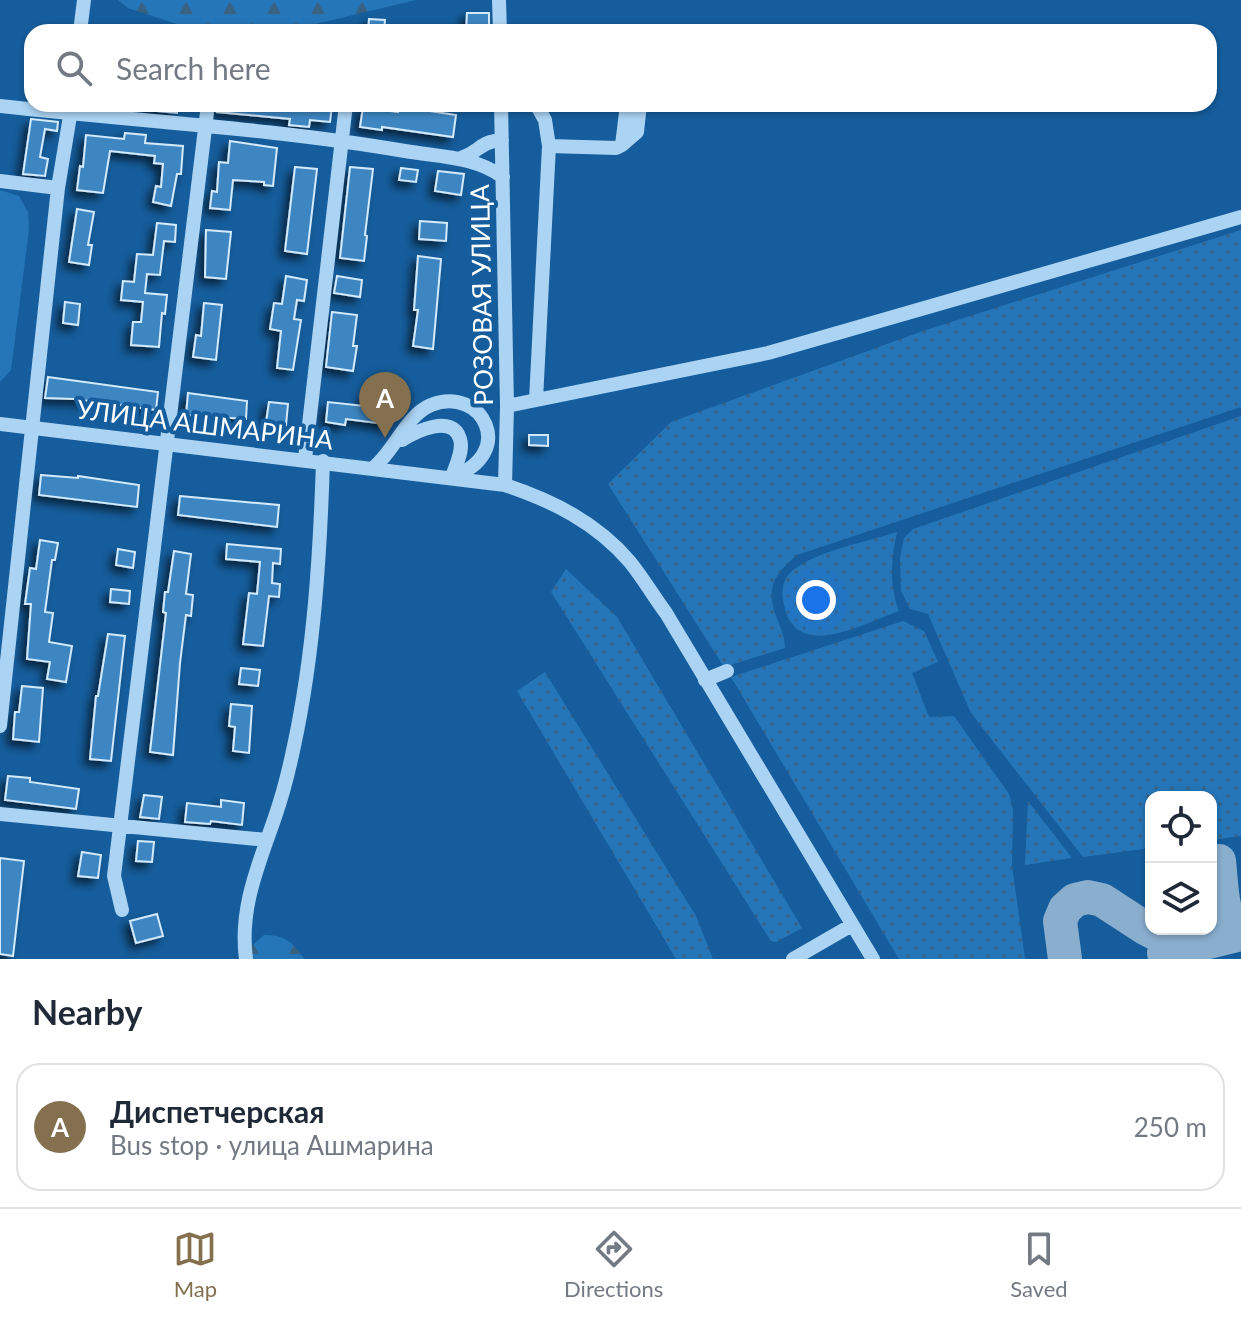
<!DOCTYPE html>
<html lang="en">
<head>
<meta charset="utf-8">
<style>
  body { margin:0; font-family:Lato,sans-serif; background:#f6f6f7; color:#1f2937 }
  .controls { position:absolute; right:24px; bottom:24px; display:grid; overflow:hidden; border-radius:16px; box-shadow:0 2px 6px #0004 }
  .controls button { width:72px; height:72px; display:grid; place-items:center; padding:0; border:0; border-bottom:2px solid #e0e1e3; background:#fff; color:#1f2937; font:40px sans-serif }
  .you { position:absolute; left:816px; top:600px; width:28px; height:28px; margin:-20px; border:6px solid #fff; border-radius:50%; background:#1a73e8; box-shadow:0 0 0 12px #1a73e833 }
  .badge { display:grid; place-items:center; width:52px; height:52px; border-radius:50%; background:#84704f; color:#fff; font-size:26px; font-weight:700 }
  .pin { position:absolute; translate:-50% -66px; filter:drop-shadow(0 2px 4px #0008) }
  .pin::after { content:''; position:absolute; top:42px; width:28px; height:24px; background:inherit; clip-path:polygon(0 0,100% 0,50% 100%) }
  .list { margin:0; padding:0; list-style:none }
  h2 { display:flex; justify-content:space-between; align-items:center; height:104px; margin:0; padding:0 32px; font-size:34px }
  h2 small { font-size:26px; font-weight:400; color:#747a83 }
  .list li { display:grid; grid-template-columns:52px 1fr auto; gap:24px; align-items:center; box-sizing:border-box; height:128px; margin:0 16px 16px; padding:0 16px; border:2px solid #e0e1e3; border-radius:24px }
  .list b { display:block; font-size:30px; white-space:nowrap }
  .list p { margin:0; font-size:26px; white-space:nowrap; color:#747a83 }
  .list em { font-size:26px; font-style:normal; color:#747a83 }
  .icon { flex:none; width:44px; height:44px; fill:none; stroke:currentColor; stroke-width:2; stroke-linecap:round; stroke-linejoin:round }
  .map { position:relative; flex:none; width:1241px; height:959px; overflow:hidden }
  .search { position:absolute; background:#fff; box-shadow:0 2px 6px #0004; left:24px; right:24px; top:24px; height:88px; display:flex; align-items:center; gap:20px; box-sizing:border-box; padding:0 28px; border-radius:24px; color:#747a83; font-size:30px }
  .sheet { height:248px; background:#fff }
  nav { display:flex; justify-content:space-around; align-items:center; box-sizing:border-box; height:112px; border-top:2px solid #e0e1e3; background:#fff; font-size:22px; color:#747a83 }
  nav a { display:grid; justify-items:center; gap:4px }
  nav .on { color:#84704f }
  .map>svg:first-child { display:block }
</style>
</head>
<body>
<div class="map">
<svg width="1241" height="959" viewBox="0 0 1241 959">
  <defs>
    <pattern id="grass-dots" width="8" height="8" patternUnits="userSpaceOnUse" patternTransform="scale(2)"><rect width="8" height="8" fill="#2576b9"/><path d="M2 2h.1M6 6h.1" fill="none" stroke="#386182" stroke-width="1.8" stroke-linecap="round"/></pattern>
    <pattern id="forest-firs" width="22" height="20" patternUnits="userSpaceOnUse" patternTransform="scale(2)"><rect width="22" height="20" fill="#2576b9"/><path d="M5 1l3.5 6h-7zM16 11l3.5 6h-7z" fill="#386182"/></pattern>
    <filter id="shadow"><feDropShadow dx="-5.5" dy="5.5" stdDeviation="4" flood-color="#0009"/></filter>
  </defs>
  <rect width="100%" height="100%" fill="#155d9c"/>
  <!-- grass -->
  <path fill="url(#grass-dots)" d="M1241 230V407L797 555C775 574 765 586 776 616 780 627 785 636 785 648L724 667 608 484 671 422 923 331Z
    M1241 416V836L1211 840V797H1151V848L1083 857 971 713 928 614 910 609 901 591 900 559 904 538 913 529Z
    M897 532C891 560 889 584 899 611 864 623 796 663 784 605 781 593 782 579 792 571 816 551 866 542 897 532Z
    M566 569 617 617 802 928 776 942 771 941 551 592Z
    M903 621 924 631 938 662 912 673 929 717 954 716 1009 794 1013 810 1012 866 1025 959H899L731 677Z
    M545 672 696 916 713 959H676L517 691Z
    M1028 801 1072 858 1025 865Z"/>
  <!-- forest -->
  <path fill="url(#forest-firs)" d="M118 0H416L286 31 201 32 128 8Z
    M264 935C284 935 294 942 304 959H251L252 946Z"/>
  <!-- garden -->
  <path fill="#2576b9" d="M0 190 19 196 28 212 29 230 11 370 0 382Z"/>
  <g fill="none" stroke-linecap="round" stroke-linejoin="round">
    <!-- taxiway -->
    <path stroke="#8aaece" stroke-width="34" d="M1219 861C1222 885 1220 915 1238 934
      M1164 953 1241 934
      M1065 959 1060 921 1065 909 1075 900 1088 897 1102 900 1145 928 1183 948"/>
  </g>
  <!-- building -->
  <path fill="#3e86c2" stroke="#d3eafd" stroke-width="2" filter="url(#shadow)" d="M467 13H489V32H466Z
    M369 19 385 20 384 32H368Z
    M148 104H178L177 113 148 110Z
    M218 104H319L332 106 330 122 310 120 309 127 289 125 290 119 217 112Z
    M399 104 417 105 416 109 456 115 453 137 382 127V130L360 127 363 107 398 112Z
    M31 119 58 122 57 131 45 129 40 157 48 159 45 176 23 174Z
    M125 133 146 135 145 143 183 146 181 174H177L171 206 153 202 156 186 161 187 163 164 154 163 155 156 110 151 103 193 77 190 80 166 83 167 86 135 124 139Z
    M230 141 277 148 273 186 264 185V182L233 180 230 210 210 208 212 191 217 192 219 162 228 163Z
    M295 167 317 169 307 254 285 251Z
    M350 167 373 169 365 235 367 236 364 261 340 258Z
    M401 168 418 170 416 182 399 180Z
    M438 171 464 174 461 195 435 191Z
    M77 209 94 212 88 245H92L89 265 69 262Z
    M420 221 447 223 446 241 419 239Z
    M157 223 176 225 175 242 164 241 160 275 147 274 145 293 167 295 165 314 162 313 159 347 131 345 133 322H141L143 302 121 300 123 281 134 282 137 254 153 255Z
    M206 230 231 232 226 279 205 277Z
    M418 256 441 259 433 349 413 346 418 310H414Z
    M286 276 307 280 304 301 297 300 294 319 301 320 293 370 277 368 281 331 270 329 274 303 282 304Z
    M337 276 362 280 360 297 334 293Z
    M65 302 80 304 78 325 63 323Z
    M204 303 222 305 216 360 193 357 196 335 201 336Z
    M332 312 357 315 353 346H357L353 371 326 367Z
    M48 377 158 392 156 410 74 399 45 398Z
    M188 393 247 401 246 419 186 415Z
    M365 395 388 397 385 424 346 419 345 425 326 422 328 402 364 406Z
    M269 402 288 404 286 425 266 422Z
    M529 435H548V446L529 445Z
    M41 475 78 478V476L139 485 137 507 39 495Z
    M180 496 279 505 277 527 178 515Z
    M40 540 58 543 55 560H52L45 612 53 613 49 642 72 646 66 682 47 679 50 662 27 659 31 604H25L30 568 36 569Z
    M227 544 281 549 280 564 273 563 272 583 280 584 279 597 269 596 263 646 243 644 249 593 257 594 260 562 226 559Z
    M118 549 135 552 133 568 116 565Z
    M174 551 191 554 186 594 193 595 191 616 186 615 180 663 173 755 150 752 166 613 163 612 165 592H168Z
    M111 589 130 591 129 604 110 602Z
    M108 634 125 636 111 761 90 759 96 696H98Z
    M241 668 260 670 258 686 239 684Z
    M22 686 43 688 39 742 13 739 15 712H19Z
    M231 704 252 706 249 753 233 751 235 727 229 726Z
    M8 776 30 778V782L79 789 76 809 5 800Z
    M144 795 162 797 159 819 140 817Z
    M221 800 244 803 242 825 211 821 210 824 185 822 187 803 221 807Z
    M138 841 154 842 152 862 136 861Z
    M82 852 101 855 98 878 78 876Z
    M0 858 24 861 13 956 0 954Z
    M157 914 163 936 136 943 130 921Z"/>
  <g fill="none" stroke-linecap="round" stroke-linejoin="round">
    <!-- minor -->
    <path stroke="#abd3f3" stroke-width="14" d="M499 0 500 32
      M80 32 84 0
      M217 32V31
      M501 104 507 406 505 485
      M536 104 545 120 549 146 536 400
      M0 106C135 121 271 128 405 151 439 157 474 156 503 177
      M622 145 637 132 640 104
      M549 146 616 148 622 145 627 104
      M461 158C480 152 478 142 502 140
      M0 181 58 188
      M507 406 768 353 1241 217
      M0 424 505 485C553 501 597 523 630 562 643 578 654 597 666 613L873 959
      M402 440C415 432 453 413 460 439 464 451 455 466 452 477
      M305 459 346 104
      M373 468C395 451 405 416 431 405 483 385 518 454 452 477
      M705 680 727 671
      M0 726 58 188 72 104
      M0 814 267 840
      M122 910 114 876 208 104
      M246 959C239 908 259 864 275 817 283 794 289 770 294 746 314 653 320 556 323 461
      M793 959 852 925"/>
  </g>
  <g text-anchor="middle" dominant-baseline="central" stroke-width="8" stroke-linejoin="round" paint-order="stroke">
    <!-- street labels -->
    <g font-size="26" fill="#fff" stroke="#155d9c">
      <text transform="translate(481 295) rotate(-91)">РОЗОВАЯ УЛИЦА</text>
      <text transform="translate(205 424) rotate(7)">УЛИЦА АШМАРИНА</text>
    </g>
  </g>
</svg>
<div class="controls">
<button><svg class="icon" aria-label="locate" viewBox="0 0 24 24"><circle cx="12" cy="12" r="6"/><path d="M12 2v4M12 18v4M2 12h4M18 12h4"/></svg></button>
<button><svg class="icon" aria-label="layers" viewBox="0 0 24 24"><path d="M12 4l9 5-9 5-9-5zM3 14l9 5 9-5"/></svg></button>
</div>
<div class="you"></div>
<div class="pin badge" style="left:385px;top:438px">A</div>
<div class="search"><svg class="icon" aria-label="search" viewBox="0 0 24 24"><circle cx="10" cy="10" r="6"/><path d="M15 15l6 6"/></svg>Search here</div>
</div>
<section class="sheet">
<h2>Nearby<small></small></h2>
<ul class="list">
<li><span class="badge">A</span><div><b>Диспетчерская</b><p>Bus stop · улица Ашмарина</p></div><em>250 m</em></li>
</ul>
</section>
<nav>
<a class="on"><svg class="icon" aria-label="map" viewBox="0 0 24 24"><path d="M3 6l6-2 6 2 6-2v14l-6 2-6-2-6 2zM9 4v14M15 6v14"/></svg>Map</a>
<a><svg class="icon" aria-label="directions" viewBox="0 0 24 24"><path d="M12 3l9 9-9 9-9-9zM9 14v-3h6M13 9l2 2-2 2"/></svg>Directions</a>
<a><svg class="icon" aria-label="saved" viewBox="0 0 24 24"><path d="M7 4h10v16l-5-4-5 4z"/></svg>Saved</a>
</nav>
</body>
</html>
